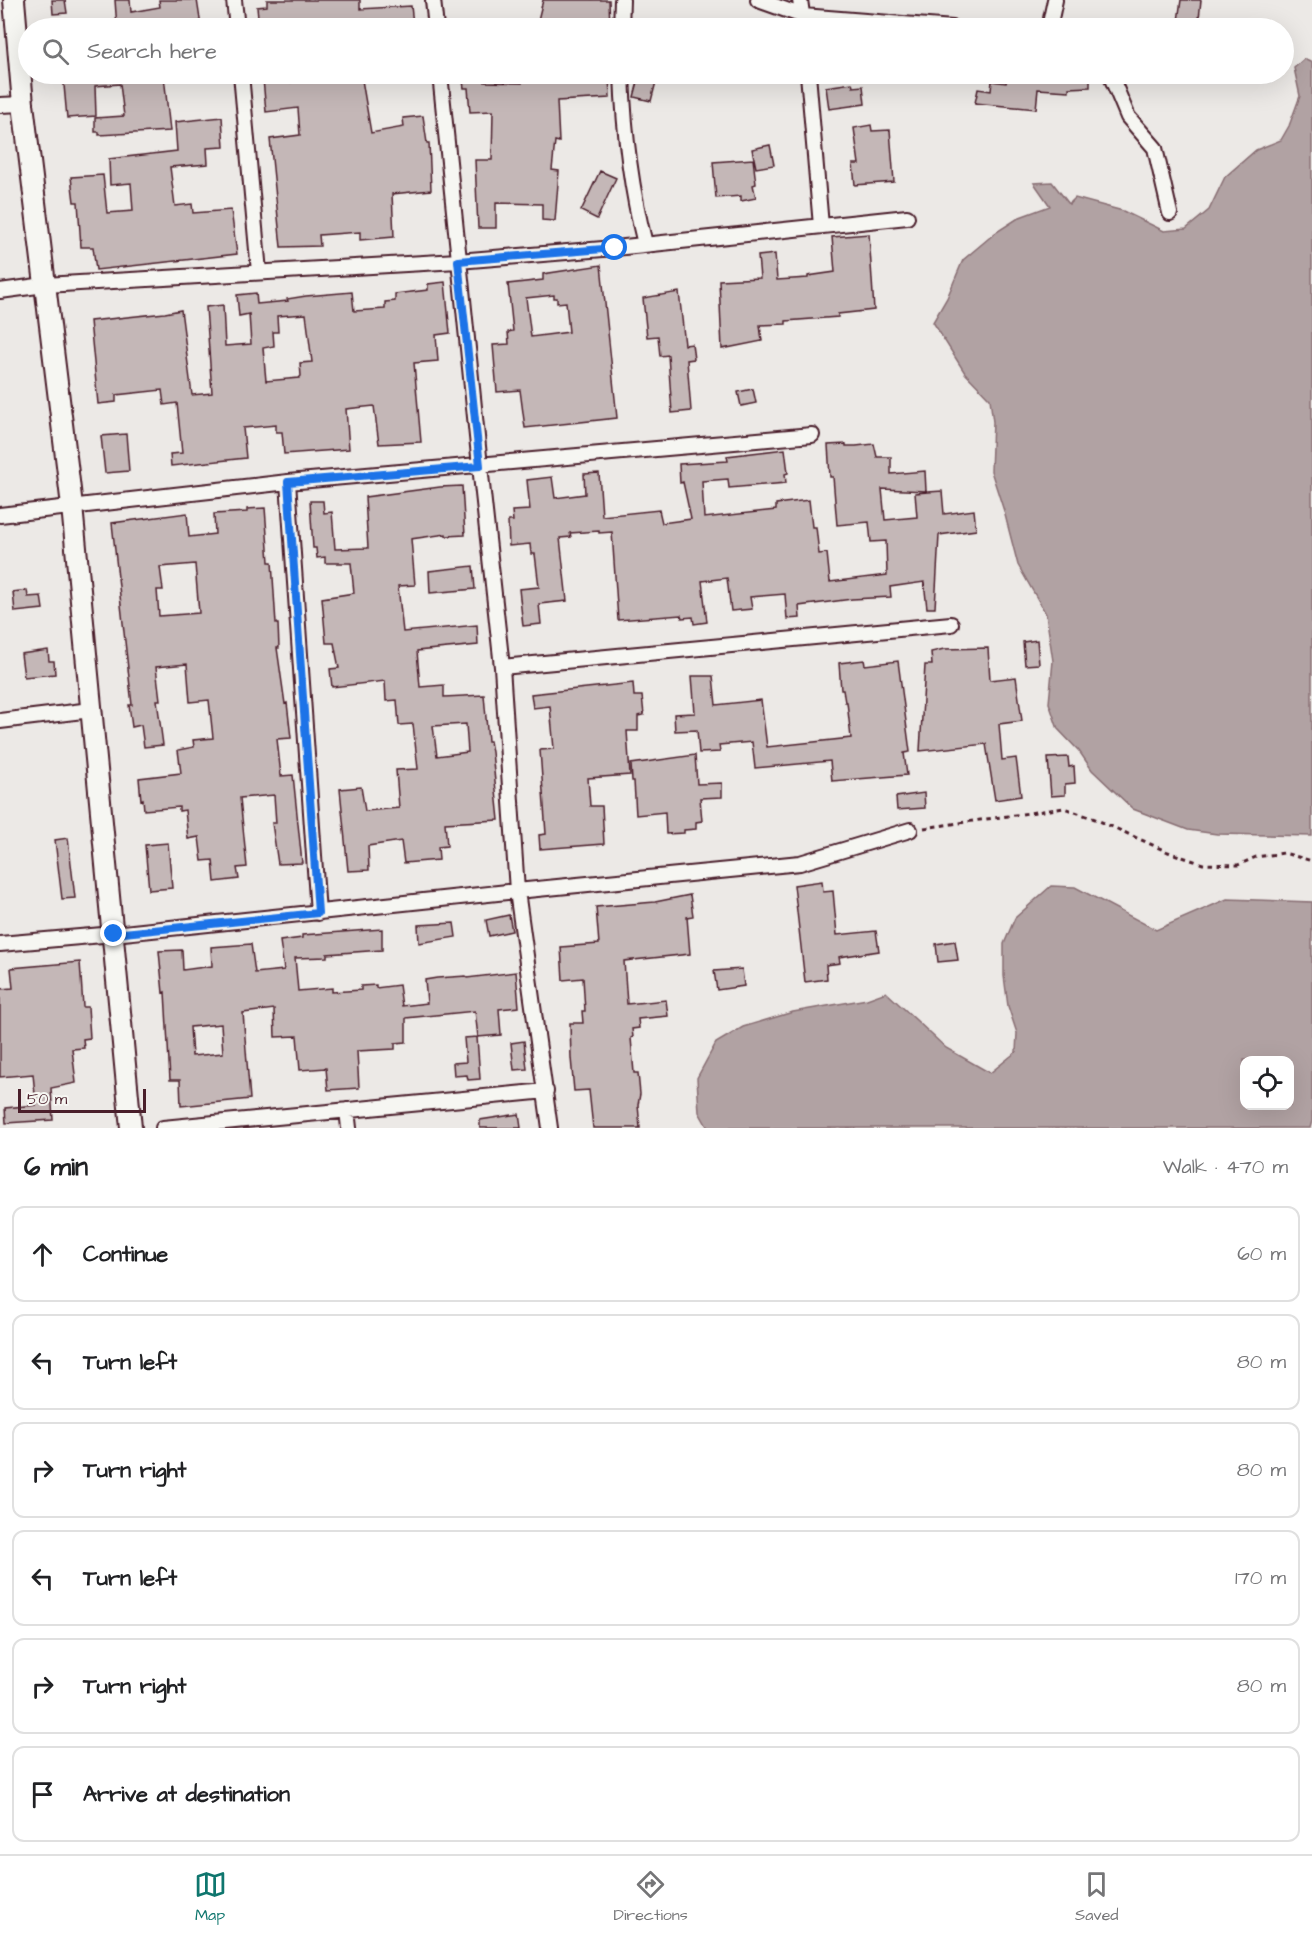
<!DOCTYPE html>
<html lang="en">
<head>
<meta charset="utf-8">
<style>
  body { margin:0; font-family:"Architects Daughter",sans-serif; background:#f6f6f6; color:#202124 }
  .controls { position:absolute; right:18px; bottom:18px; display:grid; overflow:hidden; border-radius:12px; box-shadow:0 6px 24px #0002 }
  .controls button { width:54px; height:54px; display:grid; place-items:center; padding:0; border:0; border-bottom:2px solid #e0e0e0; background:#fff; color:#202124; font:30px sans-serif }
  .scale { position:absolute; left:18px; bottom:15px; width:128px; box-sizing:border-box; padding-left:6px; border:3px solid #4a1f2b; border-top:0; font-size:16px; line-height:21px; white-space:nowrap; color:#4a1f2b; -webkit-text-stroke:4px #f6f6f2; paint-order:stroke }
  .stop { position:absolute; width:18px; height:18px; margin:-14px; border:4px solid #1a73e8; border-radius:50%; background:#fff }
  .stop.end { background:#1a73e8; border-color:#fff; box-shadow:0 2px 6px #0008 }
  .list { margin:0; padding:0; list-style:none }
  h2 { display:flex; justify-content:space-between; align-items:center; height:78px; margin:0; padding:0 24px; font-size:26px }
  h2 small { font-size:20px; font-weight:400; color:#757577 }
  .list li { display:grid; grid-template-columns:39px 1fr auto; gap:18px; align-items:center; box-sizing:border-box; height:96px; margin:0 12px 12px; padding:0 12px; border:2px solid #e0e0e0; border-radius:12px }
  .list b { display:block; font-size:22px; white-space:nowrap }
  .list em { font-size:20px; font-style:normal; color:#757577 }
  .icon { flex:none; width:33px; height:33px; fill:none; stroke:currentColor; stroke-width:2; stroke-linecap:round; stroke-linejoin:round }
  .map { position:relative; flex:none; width:1312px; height:1128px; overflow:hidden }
  .search { position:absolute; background:#fff; box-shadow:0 6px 24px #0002; left:18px; right:18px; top:18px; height:66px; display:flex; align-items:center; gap:15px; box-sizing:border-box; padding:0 21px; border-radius:33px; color:#757577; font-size:22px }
  .sheet { height:726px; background:#fff }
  nav { display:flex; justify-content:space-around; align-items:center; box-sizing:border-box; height:84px; border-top:2px solid #e0e0e0; background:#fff; font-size:16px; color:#757577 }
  nav a { display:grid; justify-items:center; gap:3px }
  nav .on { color:#0f766e }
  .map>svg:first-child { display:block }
</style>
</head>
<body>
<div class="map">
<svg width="1312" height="1128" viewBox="0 0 1312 1128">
  <rect width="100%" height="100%" fill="#ece9e6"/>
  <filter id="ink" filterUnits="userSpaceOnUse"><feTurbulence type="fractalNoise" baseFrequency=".0167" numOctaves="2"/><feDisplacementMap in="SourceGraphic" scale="12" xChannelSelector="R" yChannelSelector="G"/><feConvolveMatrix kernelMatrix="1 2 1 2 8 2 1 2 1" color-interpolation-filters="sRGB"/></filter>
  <g filter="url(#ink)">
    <!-- water -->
    <path fill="#b1a2a3" stroke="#886e73" stroke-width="1.5" fill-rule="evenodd" d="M1304 59 1312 63V836L1217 834 1188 830 1133 809 1092 770 1079 751 1058 729 1049 703 1053 661 1046 614 1018 565 1004 511 991 471 993 422 990 399 965 373 933 322 947 298 963 260 995 233 1020 217 1050 206 1034 183 1052 182 1069 204 1075 198 1123 211 1164 231 1186 229 1209 210 1225 177 1256 150 1281 140 1289 126 1300 96 1294 68Z
      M1051 886 1075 887 1156 930 1227 899 1312 902V1121L1310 1128H708L699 1112 697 1078 716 1043 743 1027 793 1012 867 999 886 992 946 1048 990 1073 1016 1052 1017 1033 1008 1006 1004 976V944L1015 918ZM1244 1060H1290V1106H1244Z"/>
    <!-- building -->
    <path fill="#c4b7b7" stroke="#4a1f2b" stroke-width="1.5" fill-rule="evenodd" d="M52 0H65L67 13 53 14Z
      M115 0H130L131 12 160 7 159 0H197L201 26 179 28H117Z
      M267 0H360V9L411 6 413 24 363 28 362 23 334 26 335 28H297L296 26 259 28 257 7 267 6Z
      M543 0H609L610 28H574L537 24Z
      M1181 0H1201L1198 28H1177Z
      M63 74H151V78L164 76 170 131 99 135V132H95V118L124 116 120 84 95 86 96 116 67 118Z
      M318 74H361L371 133 404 127 403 118 423 116 427 143H429L431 190 392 194 394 237 360 240V232L319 235 320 246 281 247 270 139 300 135 298 108 266 112 263 79 283 76 284 83 319 80Z
      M462 74H484L485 82 522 83 521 74H609L610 98 557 101 559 142 555 141 552 170 559 171 555 221 542 220V204L496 203V228H478L475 160H492L493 111 470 112 468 88H464Z
      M640 74H658L651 101 634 97Z
      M1008 74H1090V87L1069 88V91L1038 89 1036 109 975 103 978 89 991 91 992 81 1006 83Z
      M852 83 853 87 863 86 865 104 829 109 826 87Z
      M222 117 224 147 207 148 208 164 170 167 175 206 192 204 193 213 231 210 237 254 96 270 93 247H81L78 202H74L71 177 103 175 107 213 133 211 131 183 110 185 109 159 177 151 175 122Z
      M871 125 872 131 890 130 894 182 855 185 853 164H859L854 128Z
      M770 145 774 165 756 168 752 149Z
      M753 159 756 184 753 185 756 198 741 201V196L716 198 713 162Z
      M600 171 616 178 597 219 581 211Z
      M869 234 874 310 838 314V317L786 321V324L760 325 762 341 722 349 719 280 760 278 758 256 775 254 777 280 808 278V276L835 272 832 237Z
      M601 265 617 418 525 428 520 390 497 392 493 345 509 344 508 332 513 331 508 284 543 280V274ZM554 295V298H557V303L566 302 569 332 531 337 526 298Z
      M445 282 450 333 436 335 438 361 414 363 421 442 379 444 374 406 346 409 349 449 284 454 282 432H276V425L243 428 246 458 171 466 170 454 182 453 177 403 164 405 162 390 116 395V402L98 404 90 321 165 313 181 310 192 395 212 393 206 307 223 305 225 346 251 344 249 314 239 316 237 295 256 293 257 304 288 301 287 299 306 296 352 292 354 311 385 309V302L395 301V294L428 290V284ZM306 314 312 362 300 363 301 376 299 378 266 381 263 348 274 346 273 332H278L277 316Z
      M679 292 685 345 692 344 694 359 687 360 691 411 672 413 668 355 660 356 658 336 647 337 643 298Z
      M753 389 756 403 741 406 738 392Z
      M126 434 129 471 105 473 101 436Z
      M846 444V446H856L874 444 877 457H891V474L925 471 926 491 882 489 885 520 917 517 915 493 942 491 944 514 974 510 976 530 939 535 935 608H927L924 582 890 587 891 597 852 599 799 606 800 618 787 619 785 594 750 597 752 609 731 611 727 578 702 581 707 622 694 624 693 617 682 618 681 615 618 620 612 532 599 533V531L570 533 571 537 560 538 567 601 539 604 541 624 523 626 519 589 539 587 535 554H531L530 544 509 546 508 521H513L512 511 530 510 527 480 552 477 555 498 585 494 584 474 599 473 602 516 659 510 662 523 691 519 683 482 680 483 679 464 728 461 727 456 785 449 788 473 785 474 786 483 729 488 728 479 702 481 704 518 776 510V504L809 500 812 527H816L819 554 827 553 830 582 887 575 886 541 871 542 869 522 837 525 833 477H830L828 445Z
      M462 486 465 535 446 536V534L411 539 415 585 398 586 403 632 477 625 478 645 417 651 420 687 444 685V697L484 695 488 741H490L492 752 499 820 445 823 447 846 438 847 439 860 404 863 401 841 368 846 369 870 348 871 340 789 361 787 365 811 399 808 396 770 418 769 413 724 399 725 397 700 386 701 385 681 332 687 330 669 339 668 334 643H326L322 598 354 593 351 563H325V557L317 558 316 548H313L310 501H323L324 513 332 512 335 549 368 548 365 497 440 487ZM466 724 468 752 437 756 433 726Z
      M265 508 269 562H272L276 624H278L279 648H277L285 704 287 703 291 738 277 739 281 776 293 775 302 863 278 864 272 823H276L274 795 240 798 247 867 237 868 239 879 215 882 213 860 202 861 199 837 188 839 185 810 179 811V807L144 810 143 799 141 800 139 778 181 773 178 750 194 747 193 740 213 738 209 700 190 702 187 664 156 667 160 700H157L163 745 144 747 141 725 132 727 129 705H132L112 523 187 513 189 537 215 534 214 514 247 512V509ZM195 564 199 613 159 616 157 590H163L160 567Z
      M473 566 475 589 430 593 429 571Z
      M27 590 28 597 41 596 43 609 15 612 13 592Z
      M1037 640 1039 664 1025 665 1023 642Z
      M988 648 990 680 1016 677 1022 721 999 724 1002 760 1016 758 1021 796 995 800 986 744 920 751 925 665H932L931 652 944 649Z
      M48 650 49 661H54L55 674 24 677 21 654Z
      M864 660 865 665 898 661 910 752 904 753 907 775 832 781 830 761 755 768 752 742 719 745 720 752 699 753 697 730 675 731 674 714 695 713 692 676H713L716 705 761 700 767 747 851 738 847 702H845L843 690H841L839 663Z
      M633 683 634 696H642L644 715 638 716V731H627L630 775 588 778 590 806H602L604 844 540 849 539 835 546 834 540 750 554 749 550 706 533 708 531 694Z
      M695 755 697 784 722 783V797L700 798 702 821 696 822V829L684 830V833L666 834 665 812 636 815 634 781H632L631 764Z
      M1068 757 1069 767 1074 766 1075 783 1065 784V795L1051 796 1048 758Z
      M924 793 925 808 897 810 896 797Z
      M68 838 75 898 62 899 55 840Z
      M168 843 172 888 149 890 145 845Z
      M822 881 823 892 833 891 837 935 876 931 879 951 839 957 840 963 826 965 827 979 805 982 794 885Z
      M690 895 693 916 687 917 690 954 624 961 627 1004 666 1000 668 1016 638 1019 639 1028 632 1029 633 1037 631 1038 634 1073H638L640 1094 638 1105 640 1128H593L589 1090 574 1091 571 1058 570 1023H583L582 1011H585L583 978 563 980 561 947 599 944 596 907 655 902Z
      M509 915 512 931 489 936 486 920Z
      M454 923 456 937 419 943 418 925Z
      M382 929V950L327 954V957L295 958 298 991 332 988V992L361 990V986L376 985V988L399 985 402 1006 427 1003 425 980 437 978 466 976 467 978 516 972 519 1007 499 1009 501 1035 478 1037 475 1011 406 1018V1042L395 1043V1049L357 1051 359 1088 328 1090 326 1068 300 1070 297 1036 275 1037 274 1009 243 1013 250 1099 181 1106 180 1080H170L165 992 163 993 159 951 182 950 183 970 212 966 211 947 251 944 255 973 284 970 280 941 302 938V935ZM221 1024 223 1053 192 1056 190 1027Z
      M955 941 958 960 938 962 936 944Z
      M80 962 83 1007H88L90 1038 83 1039 84 1048 72 1049 76 1083 51 1088 53 1120 6 1123 5 1108 36 1105 33 1074 0 1077V989L13 988 11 968Z
      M742 969 744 986 717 990 714 971Z
      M477 1037 480 1079 468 1080 467 1075 454 1076 453 1063 466 1062 464 1038Z
      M524 1041 527 1069 514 1070 511 1043Z
      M519 1114 521 1128H480V1120Z"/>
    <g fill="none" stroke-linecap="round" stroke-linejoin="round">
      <!-- street casing -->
      <g stroke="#4a1f2b" stroke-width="18">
        <path id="street" d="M234 0 237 28
          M433 0 436 28
          M758 0 803 16 953 28
          M800 0 804 28
          M621 28 622 0
          M1049 28 1055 0
          M241 74 259 272
          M440 74 480 466 502 667 517 891 550 1128
          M622 74C624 131 631 189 645 244
          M808 74 821 226
          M1110 74 1128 117 1155 148 1170 213
          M0 105 23 104
          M0 291 45 285 458 261 615 248 907 217
          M288 482 318 913
          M0 515 288 482 812 435
          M502 667 951 624
          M0 721 91 710
          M0 944 114 934 517 891 800 863 910 830
          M347 1110 349 1128
          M163 1128 546 1091"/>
      </g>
      <!-- secondary casing -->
      <g stroke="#4a1f2b" stroke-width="24">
        <path id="secondary" d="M14 0 23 104 72 506 131 1128"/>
      </g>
      <!-- path -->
      <path stroke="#4a1f2b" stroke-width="3" stroke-dasharray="4.5 4.5" stroke-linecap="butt" d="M924 828 1064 808 1095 819 1168 852 1203 864 1238 865 1256 857 1284 853 1312 861"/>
      <!-- street -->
      <use href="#street" stroke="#f6f6f2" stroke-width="14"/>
      <!-- secondary -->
      <use href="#secondary" stroke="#f6f6f2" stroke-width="20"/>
    </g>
  </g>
  <g fill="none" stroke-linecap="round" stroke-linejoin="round" filter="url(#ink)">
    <!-- route -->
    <path stroke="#1a73e8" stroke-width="8" d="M114 934 318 913 288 482 480 466 458 261 615 248"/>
  </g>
</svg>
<div class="controls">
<button><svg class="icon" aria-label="locate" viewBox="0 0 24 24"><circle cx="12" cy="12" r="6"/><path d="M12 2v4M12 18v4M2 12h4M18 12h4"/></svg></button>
</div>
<div class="scale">50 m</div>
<div class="stop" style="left:615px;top:248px"></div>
<div class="stop end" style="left:114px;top:934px"></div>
<div class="search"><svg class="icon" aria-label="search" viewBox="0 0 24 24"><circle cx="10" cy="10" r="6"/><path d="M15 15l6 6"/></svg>Search here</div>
</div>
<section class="sheet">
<h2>6 min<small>Walk · 470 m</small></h2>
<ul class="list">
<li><svg class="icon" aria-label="ahead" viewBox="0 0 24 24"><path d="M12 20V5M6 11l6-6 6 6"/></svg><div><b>Continue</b></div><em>60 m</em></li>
<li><svg class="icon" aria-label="left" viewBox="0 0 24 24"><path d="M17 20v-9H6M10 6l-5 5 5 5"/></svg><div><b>Turn left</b></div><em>80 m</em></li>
<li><svg class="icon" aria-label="right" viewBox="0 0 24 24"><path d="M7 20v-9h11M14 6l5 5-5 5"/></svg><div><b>Turn right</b></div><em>80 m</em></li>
<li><svg class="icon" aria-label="left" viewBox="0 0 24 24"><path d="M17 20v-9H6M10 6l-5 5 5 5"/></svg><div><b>Turn left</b></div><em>170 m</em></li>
<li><svg class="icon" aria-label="right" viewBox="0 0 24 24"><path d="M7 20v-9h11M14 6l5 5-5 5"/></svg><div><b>Turn right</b></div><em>80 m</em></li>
<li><svg class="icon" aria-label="arrive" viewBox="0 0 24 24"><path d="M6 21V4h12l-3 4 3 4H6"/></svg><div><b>Arrive at destination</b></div></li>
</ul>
</section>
<nav>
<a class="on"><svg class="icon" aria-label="map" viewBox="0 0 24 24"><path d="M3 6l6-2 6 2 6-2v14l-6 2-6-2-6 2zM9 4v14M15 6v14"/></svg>Map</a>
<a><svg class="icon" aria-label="directions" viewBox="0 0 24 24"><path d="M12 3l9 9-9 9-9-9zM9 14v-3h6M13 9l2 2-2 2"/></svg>Directions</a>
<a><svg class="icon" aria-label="saved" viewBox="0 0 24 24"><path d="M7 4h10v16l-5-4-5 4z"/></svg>Saved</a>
</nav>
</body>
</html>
